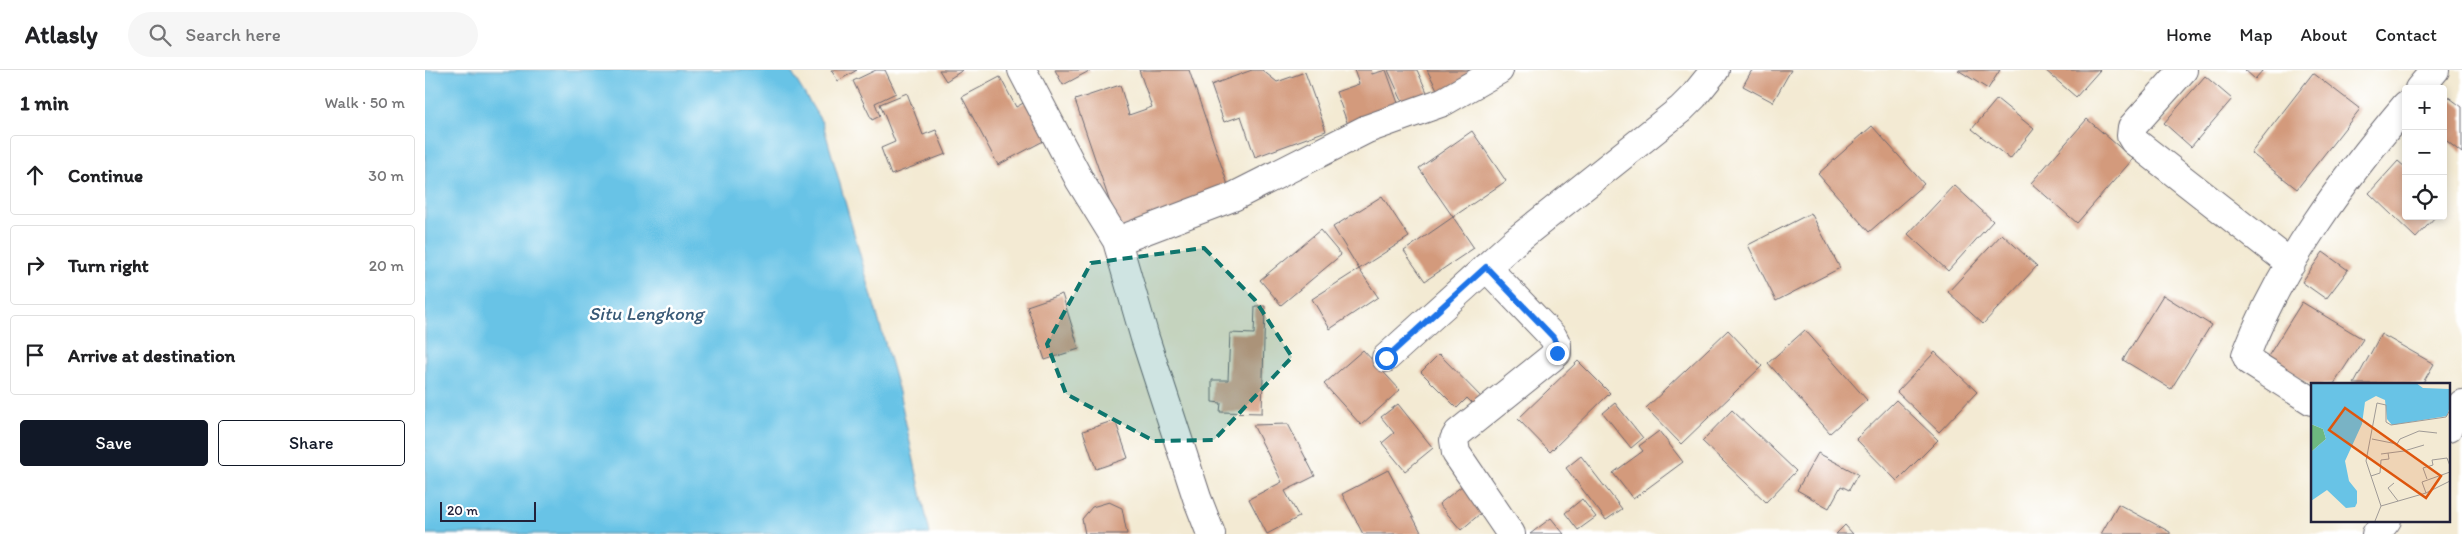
<!DOCTYPE html>
<html lang="en">
<head>
<meta charset="utf-8">
<style>
  body { margin:0; font-family:Itim,sans-serif; background:#f6f6f6; color:#202124 }
  .controls { position:absolute; right:15px; top:15px; display:grid; overflow:hidden; border-radius:5px; box-shadow:0 2px 8px #0003 }
  .controls button { width:45px; height:45px; display:grid; place-items:center; padding:0; border:0; border-bottom:1px solid #e0e0e0; background:#fff; color:#202124; font:25px sans-serif }
  .scale { position:absolute; left:15px; bottom:12px; width:96px; box-sizing:border-box; padding-left:5px; border:2px solid #22223b; border-top:0; font-size:14px; line-height:18px; white-space:nowrap; color:#22223b; -webkit-text-stroke:4px #fff; paint-order:stroke }
  .stop { position:absolute; width:15px; height:15px; margin:-11px; border:4px solid #1a73e8; border-radius:50%; background:#fff }
  .stop.end { background:#1a73e8; border-color:#fff; box-shadow:0 1px 5px #0008 }
  .list { margin:0; padding:0; list-style:none }
  h2 { display:flex; justify-content:space-between; align-items:center; height:65px; margin:0; padding:0 20px; font-size:21px }
  h2 small { font-size:16px; font-weight:400; color:#757577 }
  .list li { display:grid; grid-template-columns:32px 1fr auto; gap:15px; align-items:center; box-sizing:border-box; height:80px; margin:0 10px 10px; padding:0 10px; border:1px solid #e0e0e0; border-radius:5px }
  .list b { display:block; font-size:19px; white-space:nowrap }
  .list em { font-size:16px; font-style:normal; color:#757577 }
  .actions { display:flex; gap:10px; padding:15px 20px }
  .actions a { flex:1; padding:11px 0; border:1px solid #111827; border-radius:5px; text-align:center; font-size:18px; color:#111827 }
  .actions .main { background:#111827; color:#fff }
  .icon { flex:none; width:28px; height:28px; fill:none; stroke:currentColor; stroke-width:2; stroke-linecap:round; stroke-linejoin:round }
  .map { position:relative; flex:none; width:2037px; height:464px; overflow:hidden }
  header { display:flex; align-items:center; gap:30px; box-sizing:border-box; height:70px; padding:0 25px; background:#fff; border-bottom:1px solid #e0e0e0 }
  header strong { font-size:24px }
  nav { display:flex; gap:28px; margin-inline-start:auto; font-size:18px }
  .search { width:350px; height:45px; background:#f6f6f6; display:flex; align-items:center; gap:12px; box-sizing:border-box; padding:0 18px; border-radius:28px; color:#757577; font-size:19px }
  main { display:flex }
  aside { flex:1; background:#fff }
  .map>svg:first-child { display:block }
</style>
</head>
<body>
<header>
<strong>Atlasly</strong>
<div class="search"><svg class="icon" aria-label="search" viewBox="0 0 24 24"><circle cx="10" cy="10" r="6"/><path d="M15 15l6 6"/></svg>Search here</div>
<nav><a>Home</a><a>Map</a><a>About</a><a>Contact</a></nav>
</header>
<main>
<aside>
<h2>1 min<small>Walk · 50 m</small></h2>
<ul class="list">
<li><svg class="icon" aria-label="ahead" viewBox="0 0 24 24"><path d="M12 20V5M6 11l6-6 6 6"/></svg><div><b>Continue</b></div><em>30 m</em></li>
<li><svg class="icon" aria-label="right" viewBox="0 0 24 24"><path d="M7 20v-9h11M14 6l5 5-5 5"/></svg><div><b>Turn right</b></div><em>20 m</em></li>
<li><svg class="icon" aria-label="arrive" viewBox="0 0 24 24"><path d="M6 21V4h12l-3 4 3 4H6"/></svg><div><b>Arrive at destination</b></div></li>
</ul>
<div class="actions"><a class="main">Save</a><a>Share</a></div>
</aside>
<div class="map">
<svg width="2037" height="464" viewBox="0 0 2037 464">
  <rect width="100%" height="100%" fill="#fff"/>
  <filter id="ink" filterUnits="userSpaceOnUse"><feTurbulence type="fractalNoise" baseFrequency=".02" numOctaves="2"/><feDisplacementMap in="SourceGraphic" scale="10" xChannelSelector="R" yChannelSelector="G"/><feConvolveMatrix kernelMatrix="1 2 1 2 8 2 1 2 1" color-interpolation-filters="sRGB"/></filter>
  <filter id="wash" filterUnits="userSpaceOnUse"><feTurbulence type="fractalNoise" baseFrequency=".0096" numOctaves="4" result="noise"/><feDisplacementMap in="SourceGraphic" scale="20" xChannelSelector="R" yChannelSelector="G"/><feGaussianBlur stdDeviation="1.12" result="paint"/><feColorMatrix in="noise" values="0 0 0 0 0 0 0 0 0 0 0 0 0 0 0 0 0 1.4 0 .05"/><feComposite in="paint" operator="in"/></filter>
  <g filter="url(#wash)">
    <rect width="100%" height="100%" fill="#f3ead3"/>
    <!-- water -->
    <path fill="#68c3e6" stroke="#457290" d="M0 0H365L398 54 474 322 505 464H0Z"/>
    <g id="blocks">
      <!-- building -->
      <path fill="#d39a7c" d="M406 0H432L413 11Z
        M451 0H460L471 23 450 33 455 46 447 50 428 11Z
        M514 0H538L521 11Z
        M630 0H666L638 15Z
        M714 0H764L805 121 694 159 650 30 695 15 704 45 727 37Z
        M827 0H837L852 12 880 2 901 61 830 87 816 46 799 52 786 15Z
        M929 0H946L947 4 961 0 977 44 926 63 911 22 934 14Z
        M963 0H992L1006 31 982 42Z
        M1002 0H1050L1016 27Z
        M1327 0H1366L1348 32 1318 16Z
        M1533 0H1575L1563 19Z
        M1620 0H1675L1651 27Z
        M1820 0H1838L1830 9Z
        M1888 3 1935 39 1872 119 1826 83Z
        M1780 6 1807 29 1766 77 1739 53Z
        M575 7 591 37 606 29 626 67 573 95 537 27Z
        M482 23 498 65 511 60 521 84 466 105 456 78 470 72 455 34Z
        M2018 23 2037 37V83L2018 68Z
        M1572 29 1609 59 1585 89 1547 59Z
        M1662 49 1708 89 1652 153 1606 113Z
        M1447 56 1499 114 1444 162 1393 104Z
        M1047 61 1081 111 1028 147 994 98Z
        M1973 91 1981 98V146H2011L1991 168 1944 123Z
        M1529 115 1568 151 1523 201 1483 164Z
        M957 126 984 167 934 199 953 227 905 259 887 229 934 199 908 157Z
        M1386 143 1415 198 1351 231 1323 175Z
        M1028 147 1049 178 1000 211 979 181Z
        M895 160 916 185 856 235 835 210Z
        M1577 164 1612 196 1558 254 1523 222Z
        M1898 182 1923 200 1901 229 1877 212Z
        M637 224 654 279 620 290 602 236Z
        M1738 225 1786 255 1746 319 1698 290Z
        M1877 232 1938 269 1909 314 1887 316 1842 288Z
        M830 236H840L837 343 795 342 796 333 787 332V310H803L805 263 829 264Z
        M1303 260 1337 296 1256 374 1221 338Z
        M1380 260 1442 330 1405 363 1343 293Z
        M1956 264 2009 294 1997 314H1929Z
        M938 280 975 320 936 355 899 314Z
        M1510 282 1552 322 1514 362 1472 322Z
        M1014 284 1062 333 1054 340 1042 328 1032 338 996 302Z
        M1153 291 1185 323 1125 382 1093 349Z
        M1471 330 1513 370 1472 411 1431 369Z
        M1190 333 1218 368 1206 378 1178 343Z
        M973 334 1008 378 980 401 957 373 969 363 956 347Z
        M1307 340 1371 401 1341 432 1277 371Z
        M690 350 703 388 671 399 658 361Z
        M863 354 890 406 860 421 874 447 842 464 824 429 857 412 828 355Z
        M1234 361 1258 392 1208 429 1188 403 1218 381 1214 376Z
        M1393 383 1433 404 1424 420 1416 416 1404 438 1372 420Z
        M1156 386 1197 439 1181 450 1141 398Z
        M963 400 997 464H938L917 424Z
        M1042 412 1063 437 1036 460 1014 434Z
        M1157 429 1171 447 1153 460 1140 443Z
        M684 432 697 438 702 464H660L657 449 667 437Z
        M1693 434 1745 462V464H1676Z
        M1126 448 1139 464H1105Z
        M1420 455 1428 464H1411Z"/>
    </g>
  </g>
  <g filter="url(#ink)">
    <use href="#blocks" fill-opacity="0" stroke="#6b6870" stroke-width="1"/>
    <g fill="none" stroke-linecap="round" stroke-linejoin="round">
      <!-- street casing -->
      <g stroke="#6b6870" stroke-width="30">
        <path id="street" d="M597 0 655 111 692 171 720 268 772 428 786 464
          M1758 0 1707 57 1706 66 1709 71 1866 194
          M1994 19 2010 0
          M692 171 808 127 942 59 1018 32 1074 0
          M1061 197 1128 267 1132 275V283L1125 289 1033 363 1029 370 1031 383 1086 464
          M961 288 1088 173 1256 39 1269 26 1290 0
          M1887 331 1824 291 1821 285C1856 193 1918 110 1981 35"/>
      </g>
      <!-- secondary casing -->
      <g stroke="#6b6870" stroke-width="30">
        <path id="secondary" d="M2023 358 2037 334
          M1951 464 1962 450"/>
      </g>
      <!-- street -->
      <use href="#street" stroke="#fff" stroke-width="28"/>
      <!-- secondary -->
      <use href="#secondary" stroke="#fff" stroke-width="28"/>
    </g>
  </g>
  <g fill="none" stroke-linecap="round" stroke-linejoin="round" filter="url(#ink)">
    <!-- route -->
    <path stroke="#1a73e8" stroke-width="6" d="M961 288 1061 197 1128 267 1132 275V283"/>
  </g>
  <!-- marked area -->
  <path fill="#0f766e" fill-opacity="0.2" stroke="#0f766e" stroke-width="4" stroke-dasharray="10 6" stroke-linejoin="round" d="M779 178 830 230 867 287 789 370 729 371 641 324 622 274 666 193Z"/>
  <g text-anchor="middle" dominant-baseline="central" stroke-width="5" stroke-linejoin="round" paint-order="stroke">
    <!-- water labels -->
    <g font-size="19" font-style="italic" fill="#3a5a77" stroke="#fff">
      <text x="221" y="243">Situ Lengkong</text>
    </g>
  </g>
  <!-- overview -->
  <g transform="translate(1886 313)">
    <rect width="139" height="139" fill="#f3ead3"/>
    <path d="M0 41 12 46 15 56 0 69Z" fill="#6db880"/>
    <path d="M0 0H105L112 5 139 6V23L136 33 81 42 76 36 74 17 65 13 54 19 51 41 34 78 38 98 46 108V120L44 124 35 125 16 107 0 118V69L15 56 12 46 0 41Z" fill="#68c3e6"/>
    <path fill="none" stroke="#9f9a96" stroke-width="1" d="M61 56 86 61 89 56 108 48 126 50M70 71 93 68 113 62M60 93 69 90 70 77 78 76 77 70M116 96 112 85 122 82 121 77 136 75 139 83M83 100 77 105 87 118M115 110 111 99 139 89M70 123 55 78 66 20 75 22V39L80 42 135 34 139 27M64 138 70 123 115 110 139 98"/>
    <path fill="#de560e" fill-opacity="0.15" stroke="#de560e" stroke-width="2.5" d="M34 25 130 93 115 115 18 47Z"/>
    <rect width="139" height="139" fill="none" stroke="#22223b" stroke-width="2.5"/>
  </g>
</svg>
<div class="controls">
<button>+</button>
<button>−</button>
<button><svg class="icon" aria-label="locate" viewBox="0 0 24 24"><circle cx="12" cy="12" r="6"/><path d="M12 2v4M12 18v4M2 12h4M18 12h4"/></svg></button>
</div>
<div class="scale">20 m</div>
<div class="stop" style="left:961px;top:288px"></div>
<div class="stop end" style="left:1132px;top:283px"></div>
</div>
</main>
</body>
</html>
